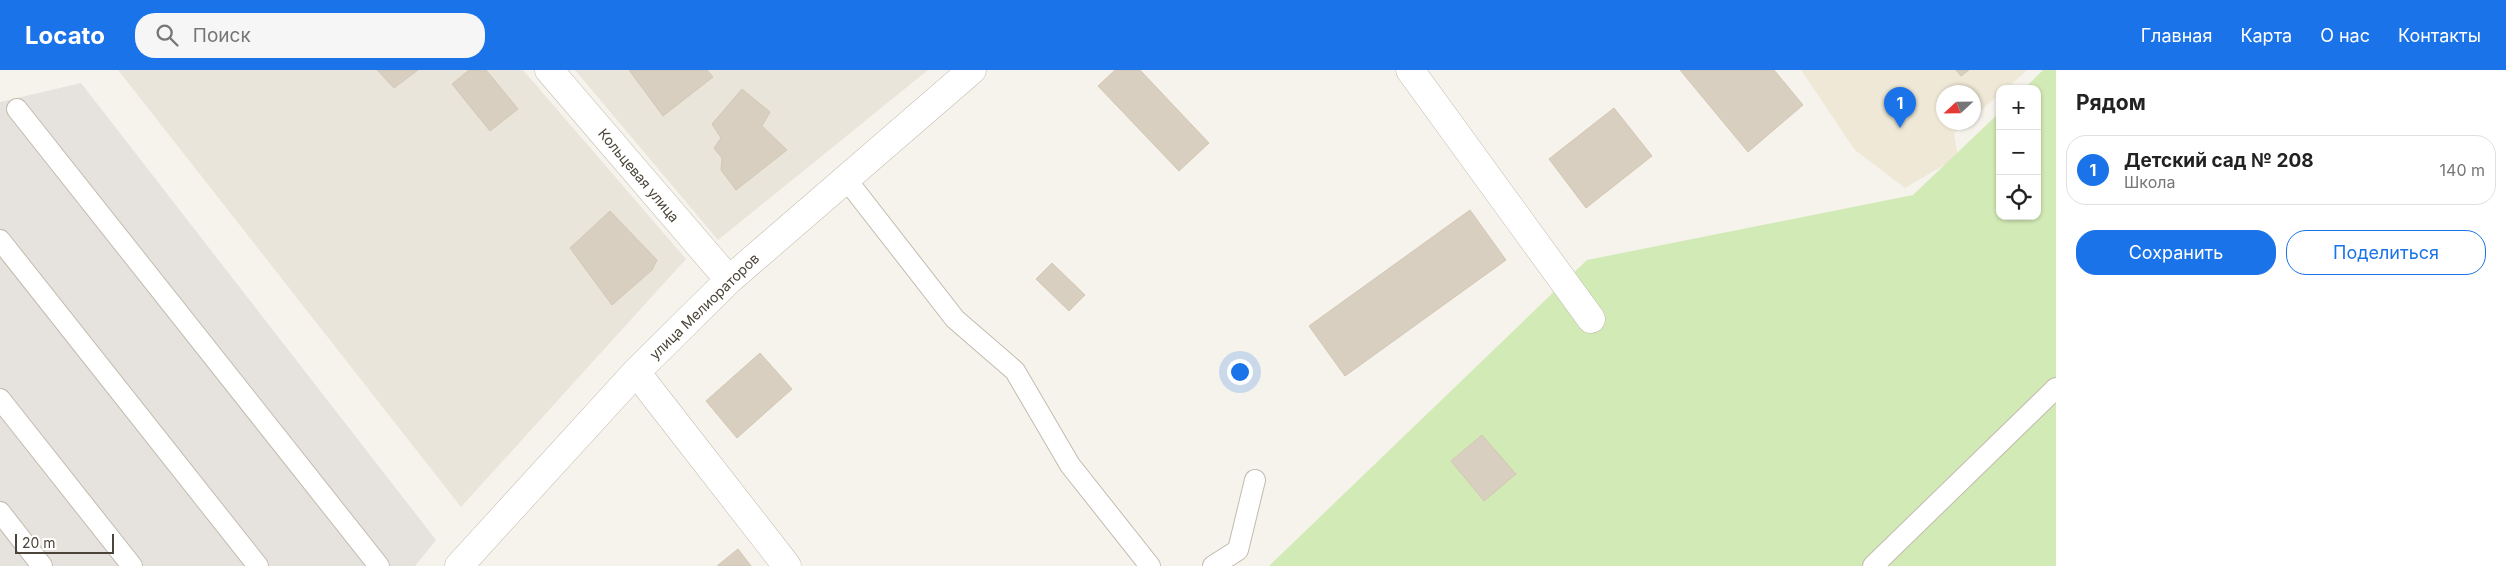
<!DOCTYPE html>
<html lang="ru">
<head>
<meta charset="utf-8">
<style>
  body { margin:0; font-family:Inter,sans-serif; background:#f6f6f6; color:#222 }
  .controls { position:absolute; right:15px; top:15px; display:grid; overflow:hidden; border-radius:10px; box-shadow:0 1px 4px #0004 }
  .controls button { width:45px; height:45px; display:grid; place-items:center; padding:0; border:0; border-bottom:1px solid #e0e0e0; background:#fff; color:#222; font:25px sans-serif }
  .compass { position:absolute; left:1936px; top:15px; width:45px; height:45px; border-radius:50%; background:#fff; box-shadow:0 1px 4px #0004; rotate:248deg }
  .scale { position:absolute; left:15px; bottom:12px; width:99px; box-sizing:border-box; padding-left:5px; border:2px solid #4b4439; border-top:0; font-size:14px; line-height:18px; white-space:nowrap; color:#4b4439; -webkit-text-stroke:4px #fff; paint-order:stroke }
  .you { position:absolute; left:1239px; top:301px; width:18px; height:18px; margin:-12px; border:4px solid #fff; border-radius:50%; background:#1a73e8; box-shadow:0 0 0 8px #1a73e833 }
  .badge { display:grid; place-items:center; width:32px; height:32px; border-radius:50%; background:#1a73e8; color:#fff; font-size:16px; font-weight:700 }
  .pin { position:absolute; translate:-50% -41px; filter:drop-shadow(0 1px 2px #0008) }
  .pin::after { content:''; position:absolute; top:26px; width:18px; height:15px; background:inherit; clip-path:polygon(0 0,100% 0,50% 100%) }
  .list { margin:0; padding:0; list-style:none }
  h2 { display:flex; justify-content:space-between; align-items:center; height:65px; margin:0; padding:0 20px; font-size:21px }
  h2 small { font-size:16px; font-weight:400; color:#767676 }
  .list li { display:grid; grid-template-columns:32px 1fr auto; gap:15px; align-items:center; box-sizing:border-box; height:70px; margin:0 10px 10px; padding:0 10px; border:1px solid #e0e0e0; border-radius:20px }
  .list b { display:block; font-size:19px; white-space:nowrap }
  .list p { margin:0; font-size:16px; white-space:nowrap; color:#767676 }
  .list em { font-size:16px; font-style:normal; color:#767676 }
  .actions { display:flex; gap:10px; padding:15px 20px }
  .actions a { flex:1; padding:11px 0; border:1px solid #1a73e8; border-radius:20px; text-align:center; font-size:18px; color:#1a73e8 }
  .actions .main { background:#1a73e8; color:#fff }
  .icon { flex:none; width:28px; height:28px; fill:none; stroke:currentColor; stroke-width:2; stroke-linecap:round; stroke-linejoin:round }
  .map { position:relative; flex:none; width:2056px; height:496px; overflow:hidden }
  header { display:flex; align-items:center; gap:30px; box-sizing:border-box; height:70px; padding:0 25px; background:#1a73e8; color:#fff }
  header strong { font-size:24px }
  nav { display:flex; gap:28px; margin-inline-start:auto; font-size:18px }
  .search { width:350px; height:45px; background:#f6f6f6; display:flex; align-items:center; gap:12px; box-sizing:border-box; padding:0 18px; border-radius:20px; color:#767676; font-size:19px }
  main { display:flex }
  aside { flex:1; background:#fff }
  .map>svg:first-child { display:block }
</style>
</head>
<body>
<header>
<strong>Locato</strong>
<div class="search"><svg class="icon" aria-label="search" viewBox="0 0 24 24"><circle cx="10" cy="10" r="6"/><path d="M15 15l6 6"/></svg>Поиск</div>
<nav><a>Главная</a><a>Карта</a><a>О нас</a><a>Контакты</a></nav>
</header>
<main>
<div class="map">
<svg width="2056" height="496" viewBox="0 0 2056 496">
  <rect width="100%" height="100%" fill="#f6f3ec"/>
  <!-- residential -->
  <path fill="#eae5da" d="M118 0H523L686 189 461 437Z
    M575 0H928L718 170Z"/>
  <!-- industrial -->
  <path fill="#e6e2dd" d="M81 13 436 470 415 496H0V32Z"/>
  <!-- education -->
  <path fill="#efe8d6" d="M1801 0H2027L2006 19H2000V24L1974 46V22H1944V52L1966 53 1954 63 1958 87 1905 118 1855 80Z"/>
  <!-- green -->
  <path fill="#d2eab5" d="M2043 0H2056V496H1269L1587 190 1913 125 2000 42V146H2037V19H2024Z"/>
  <!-- building -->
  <path fill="#d8cfc1" stroke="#d3c7b4" d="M377 0H418L394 18Z
    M469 0H486L518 39 490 61 452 14Z
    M629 0H707L713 7 663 46Z
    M1115 0H1140L1209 73 1179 101 1098 16Z
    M1680 0H1774L1803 35 1748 82Z
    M1956 0H1969L1961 6Z
    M742 19 770 42 762 56 787 80 736 120 721 100 722 88 714 78 721 68 712 54Z
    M1614 38 1652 86 1586 138 1549 89Z
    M1470 140 1506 190 1345 306 1309 256Z
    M610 141 657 190 652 200 612 235 570 178Z
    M1052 193 1085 225 1069 241 1036 209Z
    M760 283 792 319 737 368 706 331Z
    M1482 365 1516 404 1484 431 1451 391Z
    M738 479 751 496H717Z"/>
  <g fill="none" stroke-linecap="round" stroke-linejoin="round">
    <!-- lane casing -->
    <g stroke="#c2bbae" stroke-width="22">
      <path id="lane" d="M17 39 379 496
        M846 109 955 249 1015 301 1070 395 1150 496
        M0 170 258 496
        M0 329 132 496
        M0 442 42 496
        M1213 496 1238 480 1255 410
        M1873 496 2056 318"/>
    </g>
    <!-- street casing -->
    <g stroke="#c2bbae" stroke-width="29">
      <path id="street" d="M549 0 729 210
        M1410 0 1591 249
        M636 302 787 496
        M459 496 636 302 729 210 972 0"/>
    </g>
    <!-- lane -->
    <use href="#lane" stroke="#fff" stroke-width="20"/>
    <!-- street -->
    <use href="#street" stroke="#fff" stroke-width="28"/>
  </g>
  <g text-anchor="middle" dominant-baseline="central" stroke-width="4" stroke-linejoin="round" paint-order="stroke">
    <!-- street labels -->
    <g font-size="14" fill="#4b4439" stroke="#fff">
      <text transform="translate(639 105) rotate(50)">Кольцевая улица</text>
      <text transform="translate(704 236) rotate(-44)">улица Мелиораторов</text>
    </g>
  </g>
</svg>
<div class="controls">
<button>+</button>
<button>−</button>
<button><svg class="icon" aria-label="locate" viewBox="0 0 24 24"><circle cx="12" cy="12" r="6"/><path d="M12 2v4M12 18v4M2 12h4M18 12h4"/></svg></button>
</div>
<svg class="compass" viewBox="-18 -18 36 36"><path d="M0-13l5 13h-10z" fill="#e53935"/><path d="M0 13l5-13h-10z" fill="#767676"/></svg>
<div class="scale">20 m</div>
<div class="you"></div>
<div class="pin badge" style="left:1900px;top:58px">1</div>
</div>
<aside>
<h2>Рядом<small></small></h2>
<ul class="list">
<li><span class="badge">1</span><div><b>Детский сад № 208</b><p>Школа</p></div><em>140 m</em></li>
</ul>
<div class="actions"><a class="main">Сохранить</a><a>Поделиться</a></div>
</aside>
</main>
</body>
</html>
